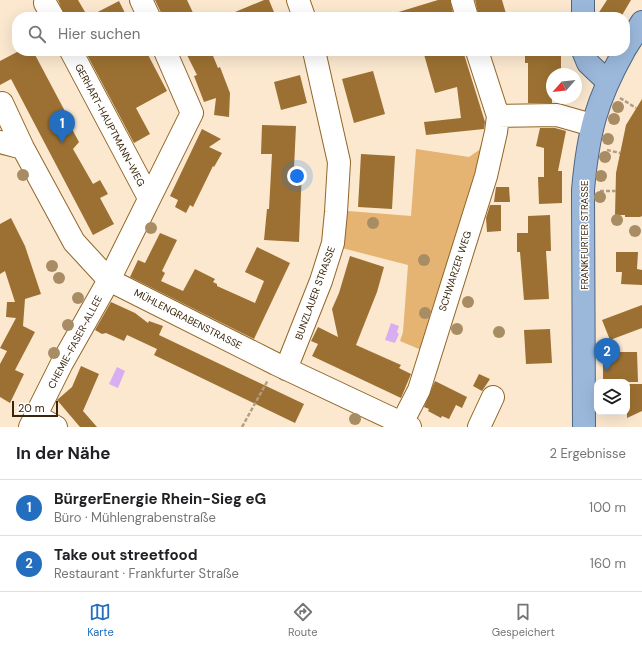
<!DOCTYPE html>
<html lang="de">
<head>
<meta charset="utf-8">
<style>
  body { margin:0; font-family:"DM Sans",sans-serif; background:#f6f6f6; color:#202124 }
  .controls { position:absolute; right:12px; bottom:12px; display:grid; overflow:hidden; border-radius:8px; box-shadow:0 4px 16px #0002 }
  .controls button { width:36px; height:36px; display:grid; place-items:center; padding:0; border:0; border-bottom:1px solid #e0e0e0; background:#fff; color:#202124; font:20px sans-serif }
  .compass { position:absolute; left:546px; top:68px; width:36px; height:36px; border-radius:50%; background:#fff; box-shadow:0 4px 16px #0002; rotate:243deg }
  .scale { position:absolute; left:12px; bottom:10px; width:46px; box-sizing:border-box; padding-left:4px; border:2px solid #38250b; border-top:0; font-size:11px; line-height:14px; white-space:nowrap; color:#38250b; -webkit-text-stroke:3px #fff; paint-order:stroke }
  .you { position:absolute; left:297px; top:176px; width:14px; height:14px; margin:-10px; border:3px solid #fff; border-radius:50%; background:#1a73e8; box-shadow:0 0 0 6px #1a73e833 }
  .badge { display:grid; place-items:center; width:26px; height:26px; border-radius:50%; background:#236ebe; color:#fff; font-size:13px; font-weight:700 }
  .pin { position:absolute; translate:-50% -33px; filter:drop-shadow(0 1px 2px #0008) }
  .pin::after { content:''; position:absolute; top:21px; width:14px; height:12px; background:inherit; clip-path:polygon(0 0,100% 0,50% 100%) }
  .list { margin:0; padding:0; list-style:none }
  h2 { display:flex; justify-content:space-between; align-items:center; height:52px; margin:0; padding:0 16px; font-size:17px }
  h2 small { font-size:13px; font-weight:400; color:#757577 }
  .list li { display:grid; grid-template-columns:26px 1fr auto; gap:12px; align-items:center; box-sizing:border-box; height:56px; padding:0 16px; border-top:1px solid #e0e0e0 }
  .list b { display:block; font-size:15px; white-space:nowrap }
  .list p { margin:0; font-size:13px; white-space:nowrap; color:#757577 }
  .list em { font-size:13px; font-style:normal; color:#757577 }
  .icon { flex:none; width:22px; height:22px; fill:none; stroke:currentColor; stroke-width:2; stroke-linecap:round; stroke-linejoin:round }
  .map { position:relative; flex:none; width:642px; height:427px; overflow:hidden }
  .search { position:absolute; background:#fff; box-shadow:0 4px 16px #0002; left:12px; right:12px; top:12px; height:44px; display:flex; align-items:center; gap:10px; box-sizing:border-box; padding:0 14px; border-radius:16px; color:#757577; font-size:15px }
  .sheet { height:164px; background:#fff }
  nav { display:flex; justify-content:space-around; align-items:center; box-sizing:border-box; height:56px; border-top:1px solid #e0e0e0; background:#fff; font-size:11px; color:#757577 }
  nav a { display:grid; justify-items:center; gap:2px }
  nav .on { color:#236ebe }
  .map>svg:first-child { display:block }
</style>
</head>
<body>
<div class="map">
<svg width="642" height="427" viewBox="0 0 642 427">
  <rect width="100%" height="100%" fill="#fbe8cf"/>
  <!-- green -->
  <path fill="#e5b372" d="M487 128 488 136 426 352 400 341 403 332 408 265 342 248 348 211 411 216 416 149 469 157 479 150Z"/>
  <!-- water -->
  <path fill="#d9adf1" d="M391 323 399 326 397 332 399 334 395 343 385 340Z
    M117 367 125 371 118 388 109 384Z"/>
  <!-- building -->
  <path fill="#9c7032" d="M58 0H78L88 17 119 1 125 13 118 17H65Z
    M155 0H187L195 17H163Z
    M264 0H269L276 17H223Z
    M438 0H450L454 17H392V14Z
    M475 0H502L507 17H479Z
    M607 0H631L621 17H596Z
    M19 51H33L67 115 65 116 79 142 73 149 93 184 100 180 108 194 100 198 114 224 93 235 11 79 0 85V61Z
    M85 51H146L167 91 136 108 150 134 134 143Z
    M185 51H211L218 68 220 67 230 93 229 117 214 115 216 98 204 102 194 76 197 75Z
    M423 51H463L485 122 484 129 426 135 424 122 461 118 457 87 435 93Z
    M525 51H561V74H552V103H528V63H525Z
    M373 71 385 114 354 123 342 79Z
    M300 75 307 103 281 110 274 82Z
    M642 99V216L640 217H625V215H615L616 173 626 125Z
    M262 125 296 126 294 168 302 169 299 242 264 240 267 209H269L272 154H261Z
    M540 128H555L566 131 558 171H562V203L539 204 538 177H544V148L536 146Z
    M202 129 221 139 209 147 222 153 214 167 213 166 193 207 190 205 186 213 175 207 178 200 170 196Z
    M361 154 395 156 392 209 358 207Z
    M496 187H509L510 202H494Z
    M490 205H501V231L487 232 486 218Z
    M550 215 551 251H546L549 299 524 300 520 252H517V233H528V216Z
    M11 218 25 246 41 294 25 299 23 326 35 332 15 370 24 374 10 403 0 397V364L7 351 0 348 16 318 6 317 7 302H15L5 271 0 274V224Z
    M160 233 177 240 162 271 165 273 161 281 183 291 195 269 215 279 213 282 217 284V286L255 303 264 281 245 272 257 247 290 263 254 339 130 277 138 260 145 263Z
    M616 252H638L637 269 642 270V285L621 284 622 272H616Z
    M350 256 384 267 377 292 356 345 401 365 399 368 411 374 401 398 312 356 318 344 311 341 318 327 338 337 332 309 339 293Z
    M111 302 135 313 148 323 149 321 163 326 159 335 304 404 295 423 154 355 157 349 127 335 124 341 106 333 102 334 95 330Z
    M642 305V328L610 340 602 320Z
    M550 329 552 363 526 364 524 330Z
    M615 352H637L638 382H603V353Z
    M81 366 99 374 83 411 97 427H80L57 400 72 387Z
    M479 374 490 379 482 391 473 386Z
    M435 381 467 397 462 408 456 405 449 419 442 416 441 418 428 411 429 409 424 407Z
    M627 384H642V411L627 418Z"/>
  <g fill="none" stroke-linecap="round" stroke-linejoin="round">
    <!-- minor casing -->
    <g stroke="#916627" stroke-width="24">
      <path id="minor" d="M141 0 149 17
        M298 0 304 17
        M462 0 467 17
        M45 3 53 17
        M71 51 149 198
        M0 105 2 103 23 148 74 242 109 280 276 364 410 427
        M498 116 557 115 592 125
        M0 142 23 148
        M286 369 321 281 333 243 336 212 339 162 314 51
        M36 416 56 427
        M402 423 419 390 486 176 496 132 498 116 477 51
        M30 427 62 363 109 280 192 113 165 51
        M479 427 493 397"/>
    </g>
    <!-- major casing -->
    <g stroke="#4d6683" stroke-width="24">
      <path id="major" d="M583 17V0
        M625 49 642 22
        M583 51 588 63 607 81
        M584 427 583 190C588 133 596 101 624 51"/>
    </g>
    <!-- path -->
    <path stroke="#b09d83" stroke-width="2.5" stroke-dasharray="4 2" stroke-linecap="butt" d="M620 98 636 108
      M607 150 620 153
      M600 191H616
      M242 427 268 380"/>
    <!-- minor -->
    <use href="#minor" stroke="#fff" stroke-width="22"/>
    <!-- major -->
    <use href="#major" stroke="#9bb8db" stroke-width="22"/>
  </g>
  <!-- trees -->
  <g fill="#a88d64">
    <circle cx="618" cy="107" r="6"/>
    <circle cx="614" cy="119" r="6"/>
    <circle cx="608" cy="139" r="6"/>
    <circle cx="605" cy="157" r="6"/>
    <circle cx="23" cy="175" r="6"/>
    <circle cx="601" cy="176" r="6"/>
    <circle cx="600" cy="197" r="6"/>
    <circle cx="617" cy="220" r="6"/>
    <circle cx="373" cy="223" r="6"/>
    <circle cx="151" cy="228" r="6"/>
    <circle cx="635" cy="231" r="6"/>
    <circle cx="424" cy="260" r="6"/>
    <circle cx="52" cy="266" r="6"/>
    <circle cx="59" cy="278" r="6"/>
    <circle cx="78" cy="298" r="6"/>
    <circle cx="468" cy="302" r="6"/>
    <circle cx="425" cy="313" r="6"/>
    <circle cx="68" cy="325" r="6"/>
    <circle cx="457" cy="329" r="6"/>
    <circle cx="499" cy="332" r="6"/>
    <circle cx="54" cy="353" r="6"/>
    <circle cx="355" cy="419" r="6"/>
  </g>
  <g text-anchor="middle" dominant-baseline="central" stroke-width="3" stroke-linejoin="round" paint-order="stroke">
    <!-- street labels -->
    <g font-size="10" fill="#38250b" stroke="#fff">
      <text transform="translate(110 125) rotate(62)">GERHART-HAUPTMANN-WEG</text>
      <text transform="translate(584 235) rotate(-90)">FRANKFURTER STRASSE</text>
      <text transform="translate(455 271) rotate(-72)">SCHWARZER WEG</text>
      <text transform="translate(315 293) rotate(-70)">BUNZLAUER STRASSE</text>
      <text transform="translate(188 319) rotate(27)">MÜHLENGRABENSTRASSE</text>
      <text transform="translate(75 342) rotate(-62)">CHEMIE-FASER-ALLEE</text>
    </g>
  </g>
</svg>
<div class="controls">
<button><svg class="icon" aria-label="layers" viewBox="0 0 24 24"><path d="M12 4l9 5-9 5-9-5zM3 14l9 5 9-5"/></svg></button>
</div>
<svg class="compass" viewBox="-18 -18 36 36"><path d="M0-13l5 13h-10z" fill="#e53935"/><path d="M0 13l5-13h-10z" fill="#757577"/></svg>
<div class="scale">20 m</div>
<div class="you"></div>
<div class="pin badge" style="left:62px;top:143px">1</div>
<div class="pin badge" style="left:607px;top:371px">2</div>
<div class="search"><svg class="icon" aria-label="search" viewBox="0 0 24 24"><circle cx="10" cy="10" r="6"/><path d="M15 15l6 6"/></svg>Hier suchen</div>
</div>
<section class="sheet">
<h2>In der Nähe<small>2 Ergebnisse</small></h2>
<ul class="list">
<li><span class="badge">1</span><div><b>BürgerEnergie Rhein-Sieg eG</b><p>Büro · Mühlengrabenstraße</p></div><em>100 m</em></li>
<li><span class="badge">2</span><div><b>Take out streetfood</b><p>Restaurant · Frankfurter Straße</p></div><em>160 m</em></li>
</ul>
</section>
<nav>
<a class="on"><svg class="icon" aria-label="map" viewBox="0 0 24 24"><path d="M3 6l6-2 6 2 6-2v14l-6 2-6-2-6 2zM9 4v14M15 6v14"/></svg>Karte</a>
<a><svg class="icon" aria-label="directions" viewBox="0 0 24 24"><path d="M12 3l9 9-9 9-9-9zM9 14v-3h6M13 9l2 2-2 2"/></svg>Route</a>
<a><svg class="icon" aria-label="saved" viewBox="0 0 24 24"><path d="M7 4h10v16l-5-4-5 4z"/></svg>Gespeichert</a>
</nav>
</body>
</html>
